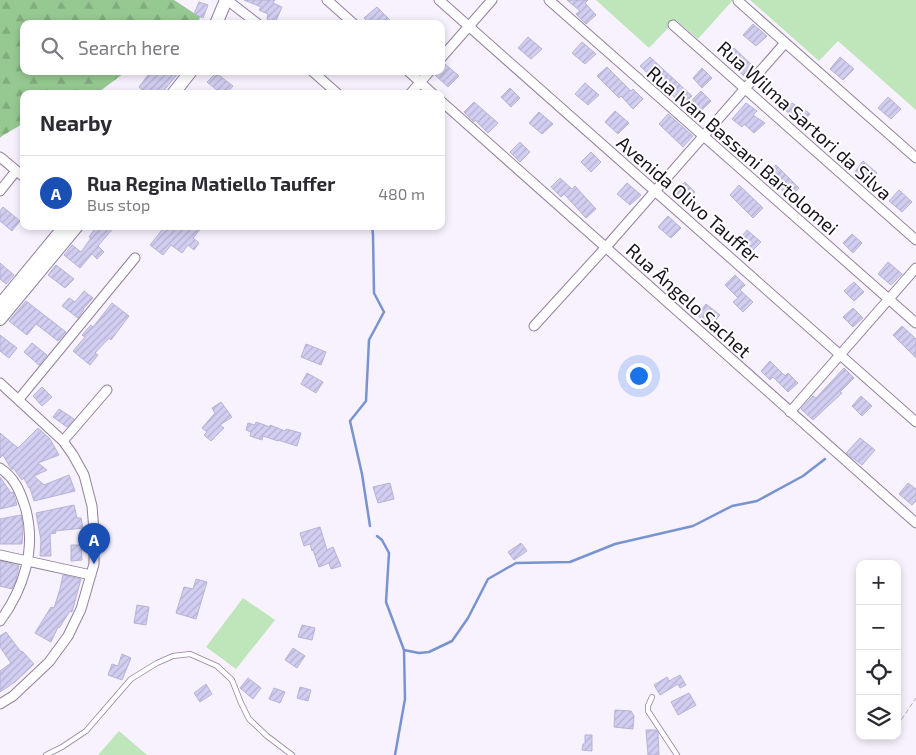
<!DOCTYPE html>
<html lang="en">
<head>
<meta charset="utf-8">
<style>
  body { margin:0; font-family:"Exo 2",sans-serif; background:#f2f2f3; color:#2b2b33 }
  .controls { position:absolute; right:15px; bottom:15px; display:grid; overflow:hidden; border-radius:10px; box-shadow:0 2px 8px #0003 }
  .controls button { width:45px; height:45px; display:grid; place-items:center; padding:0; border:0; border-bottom:1px solid #e1e1e2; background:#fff; color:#2b2b33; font:25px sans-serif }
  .you { position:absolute; left:638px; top:375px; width:18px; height:18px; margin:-12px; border:4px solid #fff; border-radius:50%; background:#1a73e8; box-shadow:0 0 0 8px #1a73e833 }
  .badge { display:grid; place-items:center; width:32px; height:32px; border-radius:50%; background:#111827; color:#fff; font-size:16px; font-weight:700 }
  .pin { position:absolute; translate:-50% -41px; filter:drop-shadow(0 1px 2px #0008) }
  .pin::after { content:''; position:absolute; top:26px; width:18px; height:15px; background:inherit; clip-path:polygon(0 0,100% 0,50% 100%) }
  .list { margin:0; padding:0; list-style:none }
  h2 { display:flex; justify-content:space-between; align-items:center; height:65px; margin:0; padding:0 20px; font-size:21px }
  h2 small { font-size:16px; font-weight:400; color:#7c7c81 }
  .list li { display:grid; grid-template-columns:32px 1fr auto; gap:15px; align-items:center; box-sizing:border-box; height:75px; padding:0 20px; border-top:1px solid #e1e1e2 }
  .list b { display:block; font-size:19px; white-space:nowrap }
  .list p { margin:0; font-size:16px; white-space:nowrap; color:#7c7c81 }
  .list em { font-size:16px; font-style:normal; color:#7c7c81 }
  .icon { flex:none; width:28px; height:28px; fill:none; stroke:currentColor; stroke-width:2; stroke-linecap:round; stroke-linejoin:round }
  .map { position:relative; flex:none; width:916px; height:755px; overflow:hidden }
  .search { position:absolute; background:#fff; box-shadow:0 2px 8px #0003; left:20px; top:20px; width:425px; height:55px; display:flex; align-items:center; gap:12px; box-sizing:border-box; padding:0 18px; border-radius:10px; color:#7c7c81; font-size:19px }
  .panel { position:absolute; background:#fff; box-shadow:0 2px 8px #0003; left:20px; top:90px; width:425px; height:140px; border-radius:10px }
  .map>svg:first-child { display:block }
</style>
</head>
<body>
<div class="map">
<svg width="916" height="755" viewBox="0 0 916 755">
  <defs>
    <pattern id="forest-firs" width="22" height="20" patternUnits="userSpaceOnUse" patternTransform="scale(1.25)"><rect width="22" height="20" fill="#96c991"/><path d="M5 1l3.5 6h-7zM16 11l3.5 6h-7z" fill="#81ac7d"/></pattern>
    <pattern id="building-hatch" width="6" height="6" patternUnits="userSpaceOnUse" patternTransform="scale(1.25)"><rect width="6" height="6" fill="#d1cef1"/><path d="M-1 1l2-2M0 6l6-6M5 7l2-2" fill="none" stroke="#b3b0ce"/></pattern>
  </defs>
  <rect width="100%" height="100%" fill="#f8f1fe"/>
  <!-- grass -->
  <path fill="#bee6ba" d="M596 0H733L698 39 676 20 649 48Z
    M750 0H916V110L838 41 819 61Z
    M243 598 275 620 236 669 206 647Z
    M119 731 147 755H98Z"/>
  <!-- forest -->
  <path fill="url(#forest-firs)" d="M0 0H174L200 17 198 24H24V71H127L96 94H24V123L2 136 0 138Z"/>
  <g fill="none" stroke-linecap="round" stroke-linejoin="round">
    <!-- stream -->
    <path stroke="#7894d0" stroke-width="2.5" d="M370 526 362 474 350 421 366 401 369 340 384 312 374 293 373 235 372 226
      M377 536 382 540 389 553 386 602 404 650 405 699 395 755
      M404 650 419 653 429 652 452 641 468 618 488 579 516 563 570 562 615 544 693 526 732 506 757 501 803 476 825 459"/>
  </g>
  <!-- building -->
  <path fill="url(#building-hatch)" stroke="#b6b3d5" d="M244 0H275L273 3 282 7 275 23 267 19 268 14 259 10 261 7Z
    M567 0H588L585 3 596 15 586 24 576 14 580 11Z
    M199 2 208 5 203 18 194 14Z
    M377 7 394 24H370L364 18Z
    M753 24 767 36 756 46 743 35Z
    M528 37 542 49 531 59 518 48Z
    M582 42 596 54 585 64 572 53Z
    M734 48 755 68 746 78 725 58Z
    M650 57 692 96 682 105 665 88 664 89 640 66Z
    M840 57 854 69 843 80 830 69Z
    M445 64 459 76 448 87 435 75 439 71H441V69Z
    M607 67 631 91 633 89 643 99 633 109 621 96 619 98 597 76Z
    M702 68 712 78 702 88 693 78Z
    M151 71H180L161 94H147L139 87Z
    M216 73 233 86 226 94H222L207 82Z
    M585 83 599 95 588 105 575 94Z
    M510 88 520 98 511 107 501 97Z
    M701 91 711 101 701 111 691 101Z
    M888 97 901 109 891 119 878 108Z
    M474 102 498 123 488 133 475 120 474 122 464 112Z
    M746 103 757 111 753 115 765 123 754 133 744 124 742 127 732 119Z
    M792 103 804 111 805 110 810 114 801 124 796 120V119L786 111Z
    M615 111 629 123 618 134 605 122Z
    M539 112 553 124 542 134 529 123Z
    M668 114 693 136 683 147 659 124Z
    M520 142 530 152 520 162 510 152Z
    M591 152 601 162 591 172 581 162Z
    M863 161 877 173 867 184 854 173Z
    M776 165 799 188 789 197 766 175Z
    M560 178 572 189 575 186 596 209 586 218 564 194 561 197 551 187Z
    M685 182 695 192 685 201 675 192Z
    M627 183 641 195 630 205 617 194Z
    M739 185 763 208 753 218 730 195Z
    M899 190 912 202 902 212 889 201Z
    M3 207 20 221 12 231 0 221V211Z
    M668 216 681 228 671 238 658 227Z
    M97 226H115L98 246 104 252 97 259 92 254 80 268 64 255 72 245 81 252 91 238 89 237Z
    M165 226H203L193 238 199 243 194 250 188 245 182 253 171 245 163 255 150 245Z
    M747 230 761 242 750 253 737 242Z
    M852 234 862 243 853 253 843 243Z
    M888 262 902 274 891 285 878 274Z
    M0 263 14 275 6 284 0 279Z
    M56 265 74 279 65 288 48 275Z
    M735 275 745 285 740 290 753 302 743 312 733 302 738 298 725 285Z
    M854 282 864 292 854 301 844 291Z
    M84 291 93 298 83 309H84L78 318 62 306 69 298 75 302Z
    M26 301 66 332 58 341 36 324 27 335 9 321Z
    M112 303 129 316 111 340 109 338 95 353 98 355 90 365 73 351 85 337 82 335 91 325 93 327Z
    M706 304 720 315 710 326 697 315Z
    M853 308 863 318 853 327 843 317Z
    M902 326 916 339V358L893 335Z
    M0 335 17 348 9 358 0 351Z
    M32 343 47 355 39 365 24 352Z
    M306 344 326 352 321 365 301 357Z
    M770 361 785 376 788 373 798 383 788 392 773 377 770 380 761 371Z
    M844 368 854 378 840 392 842 393 813 420 801 409 813 396 816 398Z
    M307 373 323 382 316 393 301 384Z
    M42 387 52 397 42 406 33 396Z
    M861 396 872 406 862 416 852 406Z
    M221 402 232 417 220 425 224 428 211 441 204 435 207 432 202 428 215 413 212 408Z
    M59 409 74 419 67 427 53 417Z
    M256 422 270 427V425L285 431 286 429 301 433 297 446 278 440V441L263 436 262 440 250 436 251 432 246 430 248 423 255 425Z
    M38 428 50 439 59 455 38 463 47 470 34 476 44 485 69 475 75 491 34 501 30 488H29L24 478 22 480 14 469H11L3 455 0 458V433L18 448Z
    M860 438 875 450 862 465 846 453Z
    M0 477 11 493 13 492 17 505 0 509Z
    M390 483 394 499 378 503 373 487Z
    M908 483 916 489V501L912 505 899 494Z
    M74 505 77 518H81L83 528 55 531 56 533 50 534 51 556H40L41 540 36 513Z
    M21 515 23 528 22 544H0V519Z
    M320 527 327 550 333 547 341 566 331 569 329 563 319 567 313 550 312 551 310 544 304 546 300 533Z
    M521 543 527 551 514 560 508 552Z
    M71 545H81L82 560 71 561Z
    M0 561 19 566 16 580 12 589 0 586Z
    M63 575 81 579 72 612 70 611 59 628 58 627 51 642 35 633 51 607 54 608 60 589Z
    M196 579 207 582 196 619 176 613 184 587 193 589Z
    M137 605 149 607 146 625 134 623Z
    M302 625 315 628 312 640 298 637Z
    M6 632 21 652 22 651 34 664 15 682 0 692V671L11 663 0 647V636Z
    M293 648 305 656 297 668 285 660Z
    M122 654 131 658 122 680 108 675 112 664 118 666Z
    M680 675 686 685 680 688 678 684 660 695 654 685 667 677 669 681Z
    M248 678 261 688 253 699 240 688Z
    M206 684 212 694 200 702 194 693Z
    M300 687 311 690 308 701 297 698Z
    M274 688 285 692 280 703 269 699Z
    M689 693 696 705 678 715 671 702Z
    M615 710 631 711 634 716 633 729 614 727Z
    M646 730H656L658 733 659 755H648Z
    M585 735H592V751L582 750 583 744H585Z"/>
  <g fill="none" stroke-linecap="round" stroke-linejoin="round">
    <!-- lane casing -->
    <g stroke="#92809e" stroke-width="6">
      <path id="lane" d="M652 697 648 706V711L677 755
        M46 755 62 747 86 731 131 679 157 663 173 656 190 654 217 666 232 680 241 703 249 719 267 736 292 755"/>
    </g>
    <!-- street casing -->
    <g stroke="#92809e" stroke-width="11">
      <path id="street" d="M227 0 258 24
        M327 0 354 24
        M439 0 916 422
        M549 0 916 323
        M738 1 916 158
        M673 25 916 240
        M441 58 492 0
        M312 71 338 94
        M408 71 433 94
        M410 94 430 71
        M441 101 916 523
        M0 157 24 177
        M0 191 16 171
        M534 326 606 247 785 43
        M0 383 63 441 73 455 84 475 92 506 94 531V564L81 609 68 636 49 662 13 696 0 704
        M19 399 135 258
        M790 412 916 268
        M63 441 107 390
        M0 468C6 472 12 478 16 485 21 493 23 501 26 510 36 549 24 589 0 621
        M0 555 91 575"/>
    </g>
    <!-- secondary casing -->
    <g stroke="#92809e" stroke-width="14">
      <path id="secondary" d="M216 24 226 0
        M173 94 191 71
        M0 305 65 226
        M0 319 77 226"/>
    </g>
    <!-- path -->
    <path stroke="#b3acb8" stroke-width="1" stroke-dasharray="5 2.5" stroke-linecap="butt" d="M897 726 916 698"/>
    <!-- lane -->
    <use href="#lane" stroke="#fff" stroke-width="4.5"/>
    <!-- street -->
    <use href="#street" stroke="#fff" stroke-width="9"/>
    <!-- secondary -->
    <use href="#secondary" stroke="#fff" stroke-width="12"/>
  </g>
  <g text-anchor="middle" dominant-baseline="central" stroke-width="4" stroke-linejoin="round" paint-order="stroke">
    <!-- street labels -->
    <g font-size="19" fill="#19121d" stroke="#fff">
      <text transform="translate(805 120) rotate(42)">Rua Wilma Sartori da Silva</text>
      <text transform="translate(743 150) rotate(41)">Rua Ivan Bassani Bartolomei</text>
      <text transform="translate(689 199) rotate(41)">Avenida Olivo Tauffer</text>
      <text transform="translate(689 300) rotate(42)">Rua Ângelo Sachet</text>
    </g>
  </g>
</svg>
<div class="controls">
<button>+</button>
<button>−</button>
<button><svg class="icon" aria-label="locate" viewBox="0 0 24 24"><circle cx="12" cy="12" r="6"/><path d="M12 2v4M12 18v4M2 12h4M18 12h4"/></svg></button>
<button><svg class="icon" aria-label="layers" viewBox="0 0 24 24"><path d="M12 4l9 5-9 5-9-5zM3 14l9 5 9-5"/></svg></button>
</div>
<div class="you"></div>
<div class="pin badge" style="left:94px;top:564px;background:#1a4fb4">A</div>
<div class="search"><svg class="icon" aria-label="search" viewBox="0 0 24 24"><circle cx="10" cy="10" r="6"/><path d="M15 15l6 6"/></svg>Search here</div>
<section class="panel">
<h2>Nearby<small></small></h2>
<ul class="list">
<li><span class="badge" style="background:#1a4fb4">A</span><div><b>Rua Regina Matiello Tauffer</b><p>Bus stop</p></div><em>480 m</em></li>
</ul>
</section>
</div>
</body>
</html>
